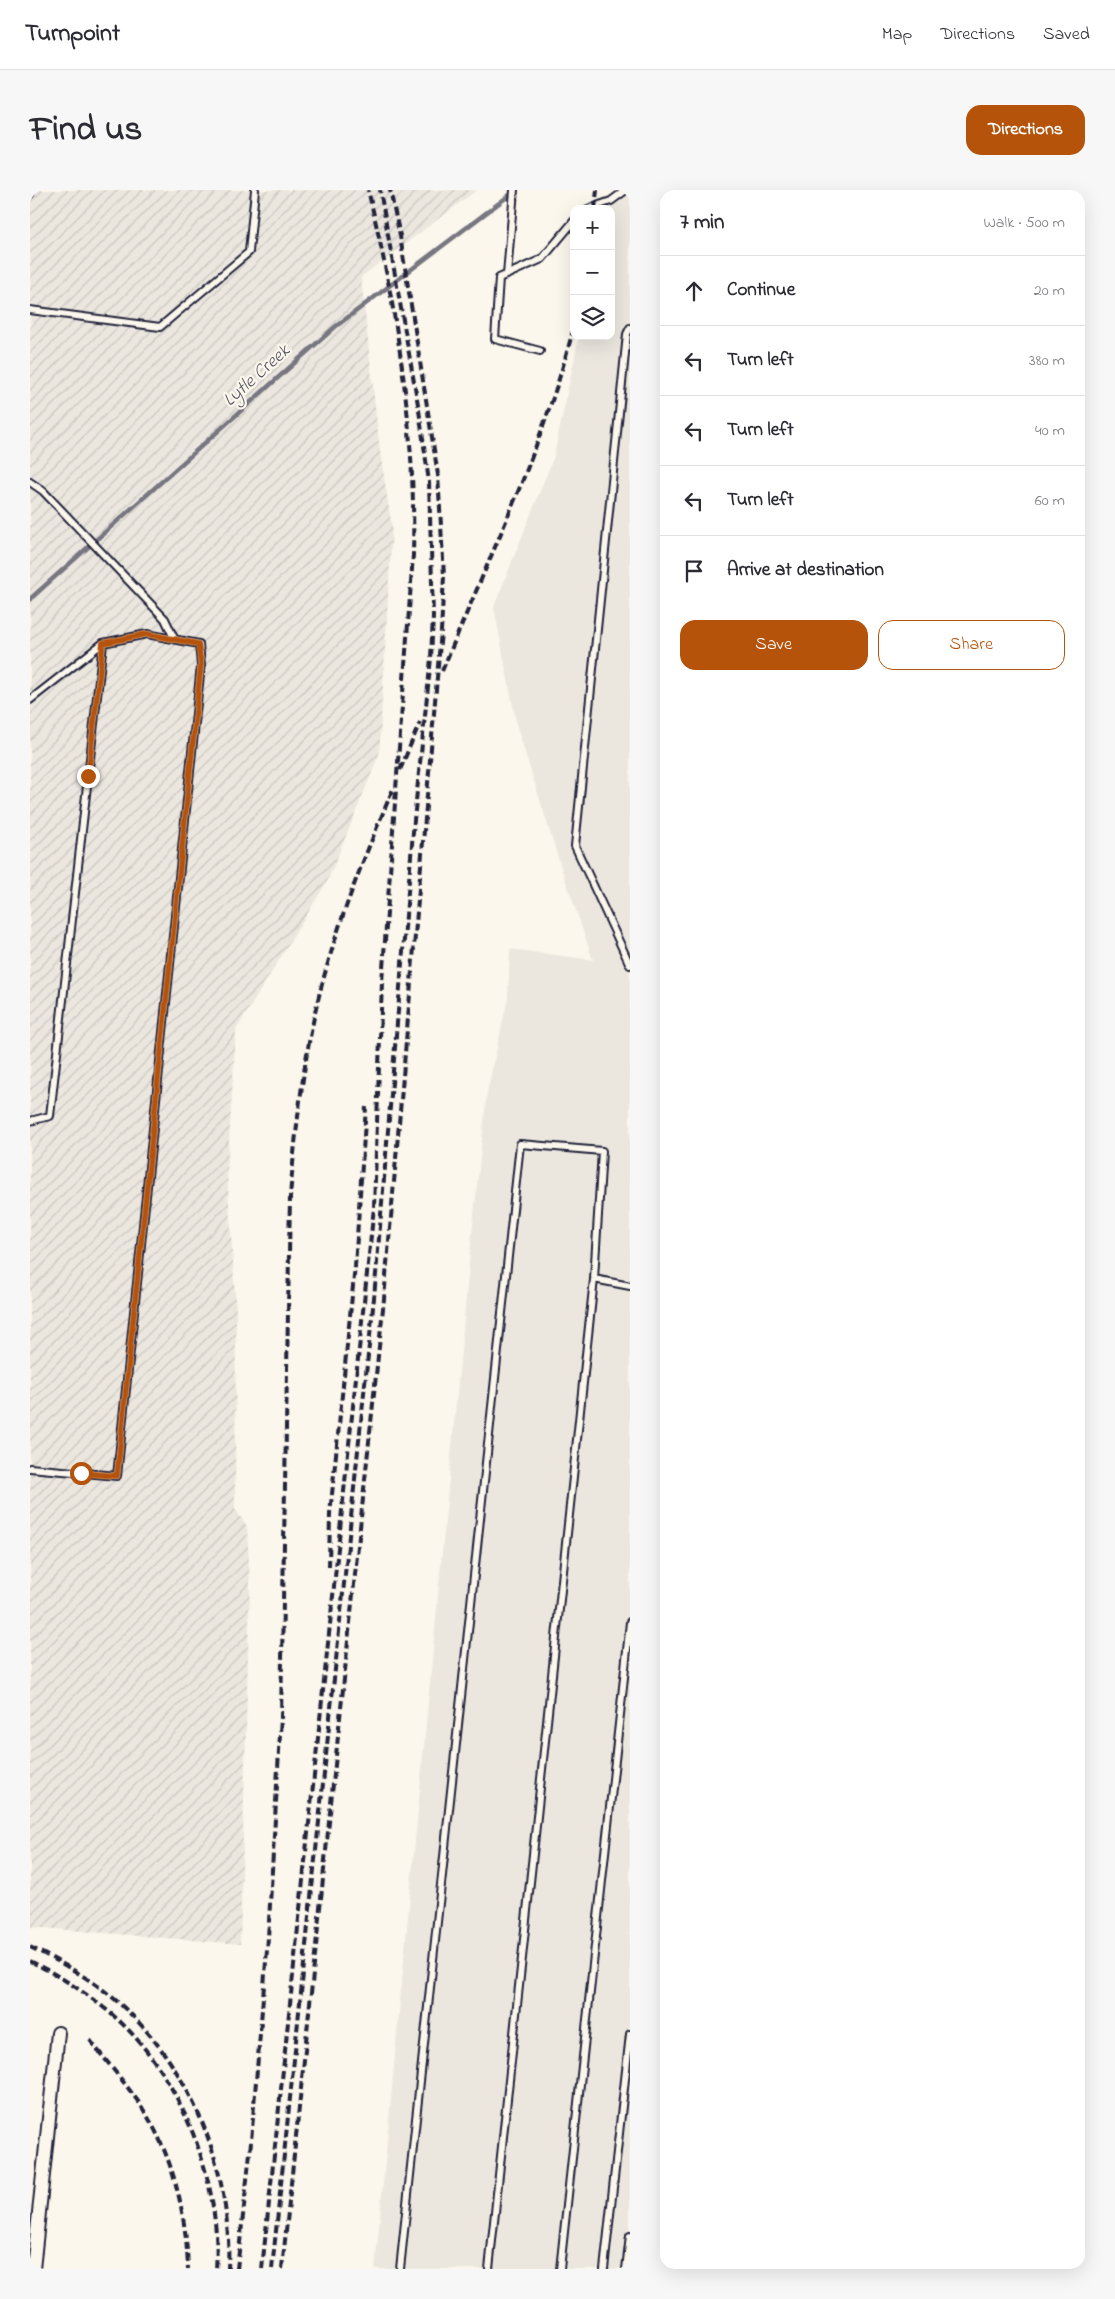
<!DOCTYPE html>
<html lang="en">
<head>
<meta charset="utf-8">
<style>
  body { margin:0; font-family:"Indie Flower",sans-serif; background:#f7f7f7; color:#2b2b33 }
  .controls { position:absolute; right:15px; top:15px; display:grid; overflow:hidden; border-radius:10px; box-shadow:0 5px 20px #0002 }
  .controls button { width:45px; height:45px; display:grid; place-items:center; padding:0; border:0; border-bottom:1px solid #e1e1e2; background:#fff; color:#2b2b33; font:25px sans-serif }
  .stop { position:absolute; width:15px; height:15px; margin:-11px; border:4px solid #b45309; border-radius:50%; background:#fff }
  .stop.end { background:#b45309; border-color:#fff; box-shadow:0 1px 5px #0008 }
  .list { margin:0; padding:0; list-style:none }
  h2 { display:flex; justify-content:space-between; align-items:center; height:65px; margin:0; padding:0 20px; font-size:21px }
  h2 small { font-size:16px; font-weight:400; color:#7c7c81 }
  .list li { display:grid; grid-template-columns:32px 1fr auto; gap:15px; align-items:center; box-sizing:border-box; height:70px; padding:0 20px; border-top:1px solid #e1e1e2 }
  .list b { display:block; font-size:19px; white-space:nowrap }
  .list em { font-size:16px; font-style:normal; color:#7c7c81 }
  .actions { display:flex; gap:10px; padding:15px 20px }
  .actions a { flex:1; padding:11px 0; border:1px solid #b45309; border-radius:15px; text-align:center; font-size:18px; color:#b45309 }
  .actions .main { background:#b45309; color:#fff }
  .icon { flex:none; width:28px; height:28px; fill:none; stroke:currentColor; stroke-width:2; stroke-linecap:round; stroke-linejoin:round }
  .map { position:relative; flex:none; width:600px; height:2079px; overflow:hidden; border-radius:15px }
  header { display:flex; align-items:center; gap:30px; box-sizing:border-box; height:70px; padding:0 25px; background:#fff; border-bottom:1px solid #e1e1e2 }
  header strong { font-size:24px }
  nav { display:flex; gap:28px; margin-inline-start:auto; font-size:18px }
  .intro { display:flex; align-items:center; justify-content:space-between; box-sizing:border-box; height:120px; padding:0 30px }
  h1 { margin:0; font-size:35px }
  .button { padding:12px 22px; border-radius:15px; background:#b45309; color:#fff; font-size:18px; font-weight:700 }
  main { display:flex; gap:30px; padding:0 30px }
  aside { flex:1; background:#fff; border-radius:15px; box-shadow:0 5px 20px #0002 }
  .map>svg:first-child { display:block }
</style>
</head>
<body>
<header>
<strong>Turnpoint</strong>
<nav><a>Map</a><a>Directions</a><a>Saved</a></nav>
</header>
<div class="intro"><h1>Find us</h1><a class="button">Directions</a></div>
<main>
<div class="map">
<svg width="600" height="2079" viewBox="0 0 600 2079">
  <defs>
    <pattern id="industrial-furrows" width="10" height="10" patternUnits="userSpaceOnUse" patternTransform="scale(1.25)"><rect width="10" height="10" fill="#ebe7df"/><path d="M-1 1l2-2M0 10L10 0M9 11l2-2" fill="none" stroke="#c9c6c0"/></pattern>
  </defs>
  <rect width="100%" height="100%" fill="#fbf7ec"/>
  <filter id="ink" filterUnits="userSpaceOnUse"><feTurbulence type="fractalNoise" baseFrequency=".02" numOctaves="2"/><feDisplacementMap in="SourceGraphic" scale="10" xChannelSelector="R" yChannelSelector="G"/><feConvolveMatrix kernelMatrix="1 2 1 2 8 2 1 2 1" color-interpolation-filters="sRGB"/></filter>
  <g filter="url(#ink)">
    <!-- built -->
    <path fill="#ebe7df" d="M586 0H600V2079H345L441 1053 457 902 478 808 480 759 563 770 530 674 487 537 464 417 524 266 549 146H581V19H576L578 7Z"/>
    <!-- industrial -->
    <path fill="url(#industrial-furrows)" d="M0 0H447L331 87 350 261 362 338 349 565 298 690 206 840 197 983 206 1119 205 1319 217 1336 220 1395 210 1754 0 1737Z"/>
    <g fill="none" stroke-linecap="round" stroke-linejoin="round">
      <!-- stream -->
      <path stroke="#787681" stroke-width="4.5" d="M0 409 305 137 485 1"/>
      <!-- lane casing -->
      <g stroke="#22223b" stroke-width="10">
        <path id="lane" d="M0 4V0
          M558 19 581 11 596 0
          M477 85 484 0
          M0 120 130 137 219 62 225 0
          M600 138 597 144 545 656 600 775
          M510 161 465 149 469 88 512 69 544 31
          M0 292 13 301 135 429 144 448
          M0 510 73 453 117 444 169 454 171 475 87 1286 0 1278
          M0 931 20 926 73 453
          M564 1089 600 1096
          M370 2079 490 954 572 961 564 1089 459 2079
          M530 2079 600 1432
          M574 2079 600 1844
          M596 2079 600 2046"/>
      </g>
      <!-- street casing -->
      <g stroke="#22223b" stroke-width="16">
        <path id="street" d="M3 2079 28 1843"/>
      </g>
      <!-- lane -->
      <use href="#lane" stroke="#fbf7ec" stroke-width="6"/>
      <!-- street -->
      <use href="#street" stroke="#fbf7ec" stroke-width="12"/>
      <!-- rail -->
      <path stroke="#22223b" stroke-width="4" stroke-dasharray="8 4" stroke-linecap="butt" d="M565 19 567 0
        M412 481C459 368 514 255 544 136
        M370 580 390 532
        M299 1377 300 1324 325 1076 336 917
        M0 1757C25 1769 50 1783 72 1799 156 1863 203 1974 198 2079
        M0 1771C30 1786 60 1805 86 1828 151 1886 192 1992 186 2079
        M60 1850C75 1870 92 1889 107 1910 142 1960 156 2020 158 2079
        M207 2079 220 1963 238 1748 251 1527 260 1006C267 928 275 849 298 773 315 713 339 656 363 599
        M232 2079 344 1017 352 792 383 365C386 243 367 118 338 0
        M242 2079 344 1108 384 630 401 468 403 426 399 292 389 220 350 0
        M252 2079 354 1109 411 441 414 386 408 285 370 46 360 0"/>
    </g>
  </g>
  <g fill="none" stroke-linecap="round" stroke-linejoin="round" filter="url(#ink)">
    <!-- route -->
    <path stroke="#b45309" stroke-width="6" d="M51 1283 87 1286 171 474 168 454 117 444 73 453 58 586"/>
  </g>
  <g text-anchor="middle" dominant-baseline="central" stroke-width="4.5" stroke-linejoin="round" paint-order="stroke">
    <!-- water labels -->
    <g font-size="19" font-style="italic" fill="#545364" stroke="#fbf7ec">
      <text transform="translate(227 186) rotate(-42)">Lytle Creek</text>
    </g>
  </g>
</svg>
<div class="controls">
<button>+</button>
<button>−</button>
<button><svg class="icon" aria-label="layers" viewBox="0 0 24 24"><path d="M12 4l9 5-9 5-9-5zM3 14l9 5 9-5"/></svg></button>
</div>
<div class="stop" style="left:51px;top:1283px"></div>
<div class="stop end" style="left:58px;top:586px"></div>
</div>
<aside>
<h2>7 min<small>Walk · 500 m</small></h2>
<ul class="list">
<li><svg class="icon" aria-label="ahead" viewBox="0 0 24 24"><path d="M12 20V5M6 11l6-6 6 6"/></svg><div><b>Continue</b></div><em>20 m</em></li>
<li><svg class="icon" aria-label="left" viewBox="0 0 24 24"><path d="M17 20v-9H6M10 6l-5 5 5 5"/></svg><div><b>Turn left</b></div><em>380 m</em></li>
<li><svg class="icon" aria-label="left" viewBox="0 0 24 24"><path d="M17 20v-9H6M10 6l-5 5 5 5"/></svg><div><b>Turn left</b></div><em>40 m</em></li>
<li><svg class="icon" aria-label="left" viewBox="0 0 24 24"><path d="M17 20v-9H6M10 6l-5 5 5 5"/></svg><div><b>Turn left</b></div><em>60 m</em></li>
<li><svg class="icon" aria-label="arrive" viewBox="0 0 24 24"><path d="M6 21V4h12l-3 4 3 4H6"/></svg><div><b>Arrive at destination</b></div></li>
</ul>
<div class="actions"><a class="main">Save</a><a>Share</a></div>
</aside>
</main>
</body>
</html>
